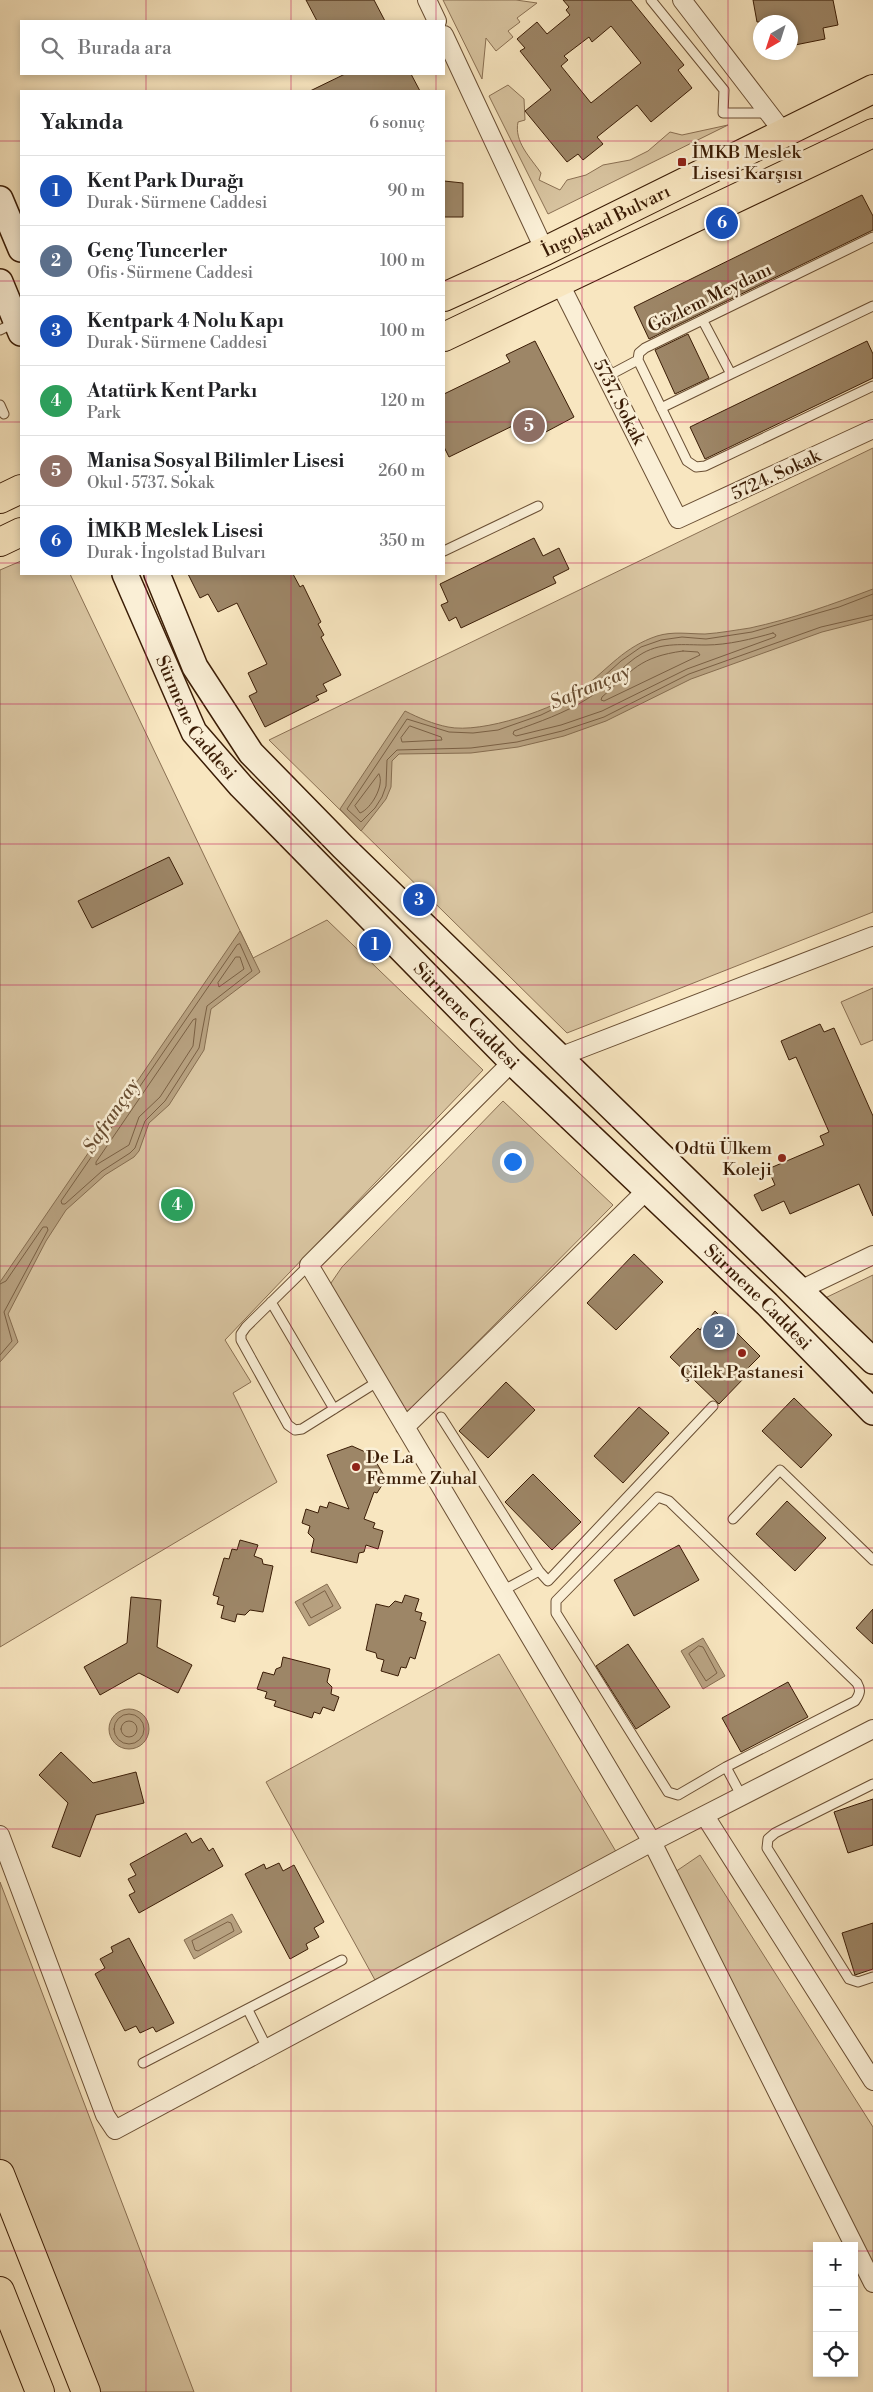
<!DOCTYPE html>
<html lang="tr">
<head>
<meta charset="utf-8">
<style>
  body { margin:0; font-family:"Libre Bodoni",serif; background:#f6f6f6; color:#202124 }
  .controls { position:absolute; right:15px; bottom:15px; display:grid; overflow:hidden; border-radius:0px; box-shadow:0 2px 8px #0003 }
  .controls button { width:45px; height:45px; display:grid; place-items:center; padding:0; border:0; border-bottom:1px solid #e0e0e0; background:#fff; color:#202124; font:25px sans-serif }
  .compass { position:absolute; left:753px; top:15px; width:45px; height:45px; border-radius:50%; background:#fff; box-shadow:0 2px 8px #0003; rotate:219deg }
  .you { position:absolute; left:512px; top:1161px; width:18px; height:18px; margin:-12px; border:4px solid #fff; border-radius:50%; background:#1a73e8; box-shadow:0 0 0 8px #1a73e833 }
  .badge { display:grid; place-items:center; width:32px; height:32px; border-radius:50%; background:#111827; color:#fff; font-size:16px; font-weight:700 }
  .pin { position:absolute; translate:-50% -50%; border:2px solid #fff; box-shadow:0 1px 5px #0006 }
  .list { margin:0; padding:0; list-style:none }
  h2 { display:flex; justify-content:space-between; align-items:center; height:65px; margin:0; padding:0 20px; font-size:21px }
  h2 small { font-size:16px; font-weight:400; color:#757577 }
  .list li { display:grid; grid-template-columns:32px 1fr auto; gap:15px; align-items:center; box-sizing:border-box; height:70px; padding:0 20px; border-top:1px solid #e0e0e0 }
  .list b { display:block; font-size:19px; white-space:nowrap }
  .list p { margin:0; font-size:16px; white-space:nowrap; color:#757577 }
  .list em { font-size:16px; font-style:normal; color:#757577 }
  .icon { flex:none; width:28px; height:28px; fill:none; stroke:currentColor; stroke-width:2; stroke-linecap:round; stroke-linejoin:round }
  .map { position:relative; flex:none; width:873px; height:2392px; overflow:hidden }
  .search { position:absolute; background:#fff; box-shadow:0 2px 8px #0003; left:20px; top:20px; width:425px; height:55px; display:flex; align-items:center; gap:12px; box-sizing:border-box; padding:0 18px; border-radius:0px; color:#757577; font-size:19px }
  .panel { position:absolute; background:#fff; box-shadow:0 2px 8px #0003; left:20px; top:90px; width:425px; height:485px; border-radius:0px }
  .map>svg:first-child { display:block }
</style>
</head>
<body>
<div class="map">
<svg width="873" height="2392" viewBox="0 0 873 2392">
  <rect width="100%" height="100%" fill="#f8e6c0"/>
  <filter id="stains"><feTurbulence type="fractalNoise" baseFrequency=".004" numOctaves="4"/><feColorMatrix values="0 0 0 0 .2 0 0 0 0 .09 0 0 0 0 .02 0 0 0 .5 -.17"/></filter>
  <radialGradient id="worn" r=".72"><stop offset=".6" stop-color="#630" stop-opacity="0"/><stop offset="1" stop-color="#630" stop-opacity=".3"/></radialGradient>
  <!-- green -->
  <path fill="#d8c4a0" stroke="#8a7053" d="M443 0H516L537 3 517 18 520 22 508 31 513 37 496 51 486 38 482 79Z
    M508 85 524 99 525 120 518 122C514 142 530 157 541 173L539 180 560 190 567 180 586 175 603 165 630 160 648 151 670 132 682 135 728 125 548 214 489 96Z
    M873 448V912L567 1033 269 740Z
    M21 561V574H70L253 958 327 920 483 1070 225 1340 251 1382 233 1393 277 1482 0 1647V570Z
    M873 988V1040L861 1045 841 1002Z
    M503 1101 613 1205 409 1411 398 1412 332 1299 331 1283 342 1267Z
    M873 1275V1346L823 1299Z
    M499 1654 618 1855 375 1980 266 1782Z
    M700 1855 873 2127V2267L675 1872Z
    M0 1882 194 2392H90L0 2161Z"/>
  <!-- water -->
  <path fill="#b8a281" stroke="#866d50" d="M873 589V619L822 632 691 679 606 721 564 736 518 747 471 753 399 754 392 761 391 787 386 799 361 831 340 809 405 711C419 718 433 724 448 727 482 734 556 709 583 688 609 668 624 647 657 636 673 631 689 634 705 634 720 633 736 630 750 628 792 619 833 604 873 589Z
    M240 931 260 972 211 1009 204 1050 169 1105 149 1123 139 1151 134 1157 105 1175 66 1210 46 1241 8 1314 18 1342 0 1362V1282Z
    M327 1584 341 1608 309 1626 295 1602Z
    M703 1638 725 1676 703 1689 681 1651Z
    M109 1729a20 20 0 1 1 40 0a20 20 0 1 1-40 0Z
    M232 1914 242 1932 194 1959 184 1940Z"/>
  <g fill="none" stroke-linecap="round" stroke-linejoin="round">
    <!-- shore -->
    <path stroke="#7a6044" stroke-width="1" d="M873 594 839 607 752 632 706 639 682 637 661 640 641 647 621 661 584 694 541 715 498 730 473 733 449 732 407 719 347 809 361 822 375 808 382 797 386 786 387 760 397 750 471 748 517 742 562 731 604 717 689 674 821 627 873 615
      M773 633 776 635 775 637 687 669 602 711 561 725 516 736 513 734 514 731C539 722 565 713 587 699 608 687 621 665 643 653 663 642 684 645 706 645 728 645 752 639 773 633Z
      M683 651 698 652 700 655 604 701 601 700 602 697C633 670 639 657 683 651Z
      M410 726 441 737 442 740 402 742 401 738Z
      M379 774C385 785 371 809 360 813L355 806Z
      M240 944 252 971 207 1006 199 1048 165 1101 145 1121 135 1148 130 1153 102 1171 65 1204H62L61 1201 237 945Z
      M236 957H240L244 969 219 987 218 983Z
      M196 1019 193 1046 160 1097 139 1117 129 1145 96 1165V1162L193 1020Z
      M0 1284 6 1281 43 1227H47L48 1230 4 1312 12 1341 0 1355
      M325 1591 333 1606 311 1618 303 1604Z
      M699 1646 703 1647 717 1673 706 1681 689 1654Z
      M114 1729a15 15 0 1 1 30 0a15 15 0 1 1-30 0Z
      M121 1729a8 8 0 1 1 16 0a8 8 0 1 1-16 0Z
      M228 1922 231 1923 234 1931 198 1951 195 1950 192 1941Z"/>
  </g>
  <!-- building -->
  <path fill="#9d8667" stroke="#3b1d06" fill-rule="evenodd" d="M306 0H374L385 21H317Z
    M563 0H631L684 65 678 70 692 88 651 122 637 105 597 137 603 144 583 160 578 154 567 162 525 111 551 90 520 51 525 48 517 39 537 22 547 34 570 15 566 10 569 7ZM611 26 641 63 591 103 561 66 568 60 564 56 589 37 592 42Z
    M753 0H833L838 25 823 28 825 39 790 46V22H757Z
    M345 74H411L420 91H310Z
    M444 181 463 183V217H444Z
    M862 195 873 216V230L649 339 634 307Z
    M688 334 709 378 675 394 655 350Z
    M535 341 574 417 542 434 533 416 449 457 444 447V394L510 362 506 355Z
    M867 341 873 354V378L705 459 690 427Z
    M534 538 543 556 559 548 569 569 553 577 556 583 461 628 456 617 449 621 441 605 448 602 440 584Z
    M188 574H293L300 587 303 585 321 622 318 624 324 635 321 637 341 675 323 684 327 691 316 696 319 700 265 727 249 696 257 692 248 673 267 664 237 603 218 612 208 594 200 598Z
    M169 857 183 884 92 928 78 901Z
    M820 1024 824 1032 834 1028 873 1116V1216L859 1184 790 1214 784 1201 762 1211 754 1195 775 1185 768 1169 824 1145 820 1136 829 1132 796 1057 789 1060 781 1041Z
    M634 1254 663 1282 616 1330 587 1303Z
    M715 1311 760 1356 743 1373 746 1376 719 1404 670 1357 698 1328 700 1330Z
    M506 1382 535 1410 488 1458 459 1431Z
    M794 1398 832 1435 801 1468 762 1431Z
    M639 1407 669 1433 623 1483 594 1456Z
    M352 1446 372 1455 386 1479 377 1493 374 1492 364 1519 375 1523 373 1528 383 1531 378 1549 366 1545 364 1552 359 1553 357 1563 311 1552 314 1539 308 1533 310 1526 302 1523 306 1509 318 1513 320 1506 327 1508 329 1502 349 1509 327 1455Z
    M533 1474 581 1522 552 1550 505 1502Z
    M787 1501 826 1538 795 1571 756 1534Z
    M240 1540 258 1545 254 1556 262 1559 263 1564 273 1566 263 1612 250 1610 245 1615 237 1614 235 1622 221 1618 224 1606 217 1604 219 1597 213 1595 224 1558 229 1559 232 1549 237 1550Z
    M679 1545 699 1580 634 1616 614 1580Z
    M405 1595 419 1599 415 1611 422 1613 420 1620 426 1622 415 1659 410 1657 406 1668 401 1667 398 1676 381 1671 384 1660 377 1658 376 1653 366 1650 376 1604 389 1607 395 1601 402 1603Z
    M131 1597 161 1600 157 1647 192 1665 178 1693 139 1673 100 1695 84 1667 127 1643Z
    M873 1609V1644L856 1628Z
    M628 1644 670 1707 636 1729 596 1666Z
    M283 1657 330 1669 327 1682 332 1687 331 1694 339 1697 334 1711 323 1707 320 1714 314 1712 312 1718 274 1706 276 1701 265 1698 267 1692 257 1689 263 1672 274 1675 276 1669 281 1667Z
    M788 1682 808 1717 741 1752 722 1718Z
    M61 1752 93 1783 136 1772 144 1803 96 1815 80 1857 52 1847 68 1803 39 1775Z
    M873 1799V1845L848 1853 834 1812Z
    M186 1833 192 1843 201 1838 209 1851 213 1848 223 1866 139 1913 129 1895 135 1892 128 1879 136 1875 130 1864Z
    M279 1863 283 1871 294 1865 324 1922 314 1928 319 1937 306 1944 308 1949 290 1959 245 1874 264 1864 266 1869Z
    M873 1923V1969L855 1975 842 1933Z
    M129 1938 174 2023 156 2032 153 2027 140 2033 136 2026 125 2031 95 1974 105 1968 100 1959 113 1952 111 1947Z"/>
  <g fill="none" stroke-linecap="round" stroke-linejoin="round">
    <!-- service casing -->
    <g stroke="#6a4f34" stroke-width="11">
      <path id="service" d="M651 0 724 90 723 113H769
        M873 237 645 348 639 353 638 360 687 461 696 467 705 466 873 386
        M703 321 731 374 873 306
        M0 330 14 323
        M606 377 638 360
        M0 405 4 414
        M661 408 731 374
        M444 551 538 506
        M309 1265 246 1327 241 1334V1340L288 1425 295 1430 302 1429 377 1382
        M271 1302 334 1409
        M441 1417 539 1571 504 1590
        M733 1519 780 1470 873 1560
        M539 1571 548 1581 713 1406
        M726 1767 855 1701C860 1694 861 1690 857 1683L669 1501 658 1497 556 1601V1613L668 1792 678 1795 726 1767 742 1797
        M873 1784 775 1833 768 1839 767 1848 849 1979 858 1982 873 1977
        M248 2010 267 2048
        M143 2063 342 1960"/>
    </g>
    <!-- minor casing -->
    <g stroke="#6a4f34" stroke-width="20">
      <path id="minor" d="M427 0 437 21
        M682 0 784 133
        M444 35 545 251
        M560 284 678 519 873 429
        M559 1057 873 936
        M512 1062 309 1265 652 1842 873 2283
        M800 1290 873 1255
        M405 1427 647 1190
        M705 1816 873 2081
        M0 1835 105 2115 115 2130 652 1842 873 1729"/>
    </g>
    <!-- secondary casing -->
    <g stroke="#3b1d06" stroke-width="28">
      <g id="secondary">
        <path d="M0 199 21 249"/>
        <path d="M0 282 21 333"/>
        <path id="s1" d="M125 574 194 732 241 786 512 1062 767 1304 873 1412"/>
        <path d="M157 574 195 667 251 753 343 847 873 1361"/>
      </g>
    </g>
    <!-- primary casing -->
    <g stroke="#3b1d06" stroke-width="30">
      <g id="primary">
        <path id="s2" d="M444 297 545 251 873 89"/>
        <path d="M444 337 873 133"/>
        <path d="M0 499 21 489"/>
        <path d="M0 542 21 532"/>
        <path d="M0 2174 86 2392"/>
        <path d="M0 2291 40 2392"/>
      </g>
    </g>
    <!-- service -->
    <use href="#service" stroke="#faefd6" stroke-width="9"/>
    <!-- minor -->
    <use href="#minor" stroke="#faefd6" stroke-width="18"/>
    <!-- secondary -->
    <use href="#secondary" stroke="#faefd6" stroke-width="25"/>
    <!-- primary -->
    <use href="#primary" stroke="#f8e6c0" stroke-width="28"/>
  </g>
  <!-- grid -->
  <path fill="none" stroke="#c2185b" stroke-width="1" stroke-opacity="0.55" d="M146 0V21M291 0V21M436 0V21M582 0V2392M728 0V2392M146 74V91M291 74V91M436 74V91M0 141H21M444 141H873M0 281H21M444 281H873M0 422H21M444 422H873M0 563H21M444 563H873M146 574V2392M291 574V2392M436 574V2392M0 704H873M0 844H873M0 985H873M0 1126H873M0 1266H873M0 1407H873M0 1548H873M0 1688H873M0 1829H873M0 1970H873M0 2111H873M0 2251H817M854 2251H873"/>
  <!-- markers -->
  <g fill="#8f2418" stroke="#faefd6" stroke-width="2">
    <rect x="677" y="157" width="10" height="10" rx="2.5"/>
    <circle cx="782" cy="1158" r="5"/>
    <circle cx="742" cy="1353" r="5"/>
    <circle cx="356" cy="1467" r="5"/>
  </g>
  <g text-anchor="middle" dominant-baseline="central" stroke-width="5" stroke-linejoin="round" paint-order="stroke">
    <!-- poi labels -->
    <g font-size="18" fill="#3b1d06" stroke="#faefd6" text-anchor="start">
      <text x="692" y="152">İMKB Meslek<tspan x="692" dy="21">Lisesi Karşısı</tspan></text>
      <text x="772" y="1148" text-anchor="end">Odtü Ülkem<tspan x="772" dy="21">Koleji</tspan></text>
      <text x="742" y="1372" text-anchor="middle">Çilek Pastanesi</text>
      <text x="366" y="1457">De La<tspan x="366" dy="21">Femme Zuhal</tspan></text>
    </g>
    <!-- street labels -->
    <g font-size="18" fill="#3b1d06" stroke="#faefd6">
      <text stroke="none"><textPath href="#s2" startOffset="179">İngolstad Bulvarı</textPath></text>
      <text transform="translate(710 298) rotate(-26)">Gözlem Meydanı</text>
      <text transform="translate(619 402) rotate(63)">5737. Sokak</text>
      <text transform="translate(776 475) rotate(-25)">5724. Sokak</text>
      <text stroke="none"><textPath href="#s1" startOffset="161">Sürmene Caddesi</textPath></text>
      <text stroke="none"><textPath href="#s1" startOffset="566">Sürmene Caddesi</textPath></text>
      <text stroke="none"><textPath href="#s1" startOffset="971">Sürmene Caddesi</textPath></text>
    </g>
    <!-- water labels -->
    <g font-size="19" font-style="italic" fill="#674c31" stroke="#faefd6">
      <text transform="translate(590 687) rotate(-23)">Safrançay</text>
      <text transform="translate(111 1116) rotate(-56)">Safrançay</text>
    </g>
  </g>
  <rect width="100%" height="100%" filter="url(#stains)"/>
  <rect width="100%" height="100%" fill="url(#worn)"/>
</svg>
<div class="controls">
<button>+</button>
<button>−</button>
<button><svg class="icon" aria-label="locate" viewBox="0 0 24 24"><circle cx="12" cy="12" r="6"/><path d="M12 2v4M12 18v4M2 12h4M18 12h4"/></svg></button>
</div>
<svg class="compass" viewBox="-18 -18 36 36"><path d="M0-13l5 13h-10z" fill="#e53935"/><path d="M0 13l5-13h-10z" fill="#757577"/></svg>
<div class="you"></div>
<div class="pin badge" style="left:375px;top:945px;background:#1a4fb4">1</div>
<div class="pin badge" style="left:719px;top:1332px;background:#5c6f8a">2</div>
<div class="pin badge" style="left:419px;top:900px;background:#1a4fb4">3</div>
<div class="pin badge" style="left:177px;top:1205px;background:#2e9e5b">4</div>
<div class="pin badge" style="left:529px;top:426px;background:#8d6e63">5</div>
<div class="pin badge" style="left:722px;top:223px;background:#1a4fb4">6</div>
<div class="search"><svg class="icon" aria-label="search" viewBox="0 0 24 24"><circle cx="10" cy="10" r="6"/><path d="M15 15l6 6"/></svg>Burada ara</div>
<section class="panel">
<h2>Yakında<small>6 sonuç</small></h2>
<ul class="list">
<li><span class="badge" style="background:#1a4fb4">1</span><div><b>Kent Park Durağı</b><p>Durak · Sürmene Caddesi</p></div><em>90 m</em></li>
<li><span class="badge" style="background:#5c6f8a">2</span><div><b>Genç Tuncerler</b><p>Ofis · Sürmene Caddesi</p></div><em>100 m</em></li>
<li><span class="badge" style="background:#1a4fb4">3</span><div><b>Kentpark 4 Nolu Kapı</b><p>Durak · Sürmene Caddesi</p></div><em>100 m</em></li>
<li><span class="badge" style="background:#2e9e5b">4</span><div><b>Atatürk Kent Parkı</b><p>Park</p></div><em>120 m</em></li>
<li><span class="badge" style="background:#8d6e63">5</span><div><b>Manisa Sosyal Bilimler Lisesi</b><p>Okul · 5737. Sokak</p></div><em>260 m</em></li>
<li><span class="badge" style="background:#1a4fb4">6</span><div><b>İMKB Meslek Lisesi</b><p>Durak · İngolstad Bulvarı</p></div><em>350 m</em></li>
</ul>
</section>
</div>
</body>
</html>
